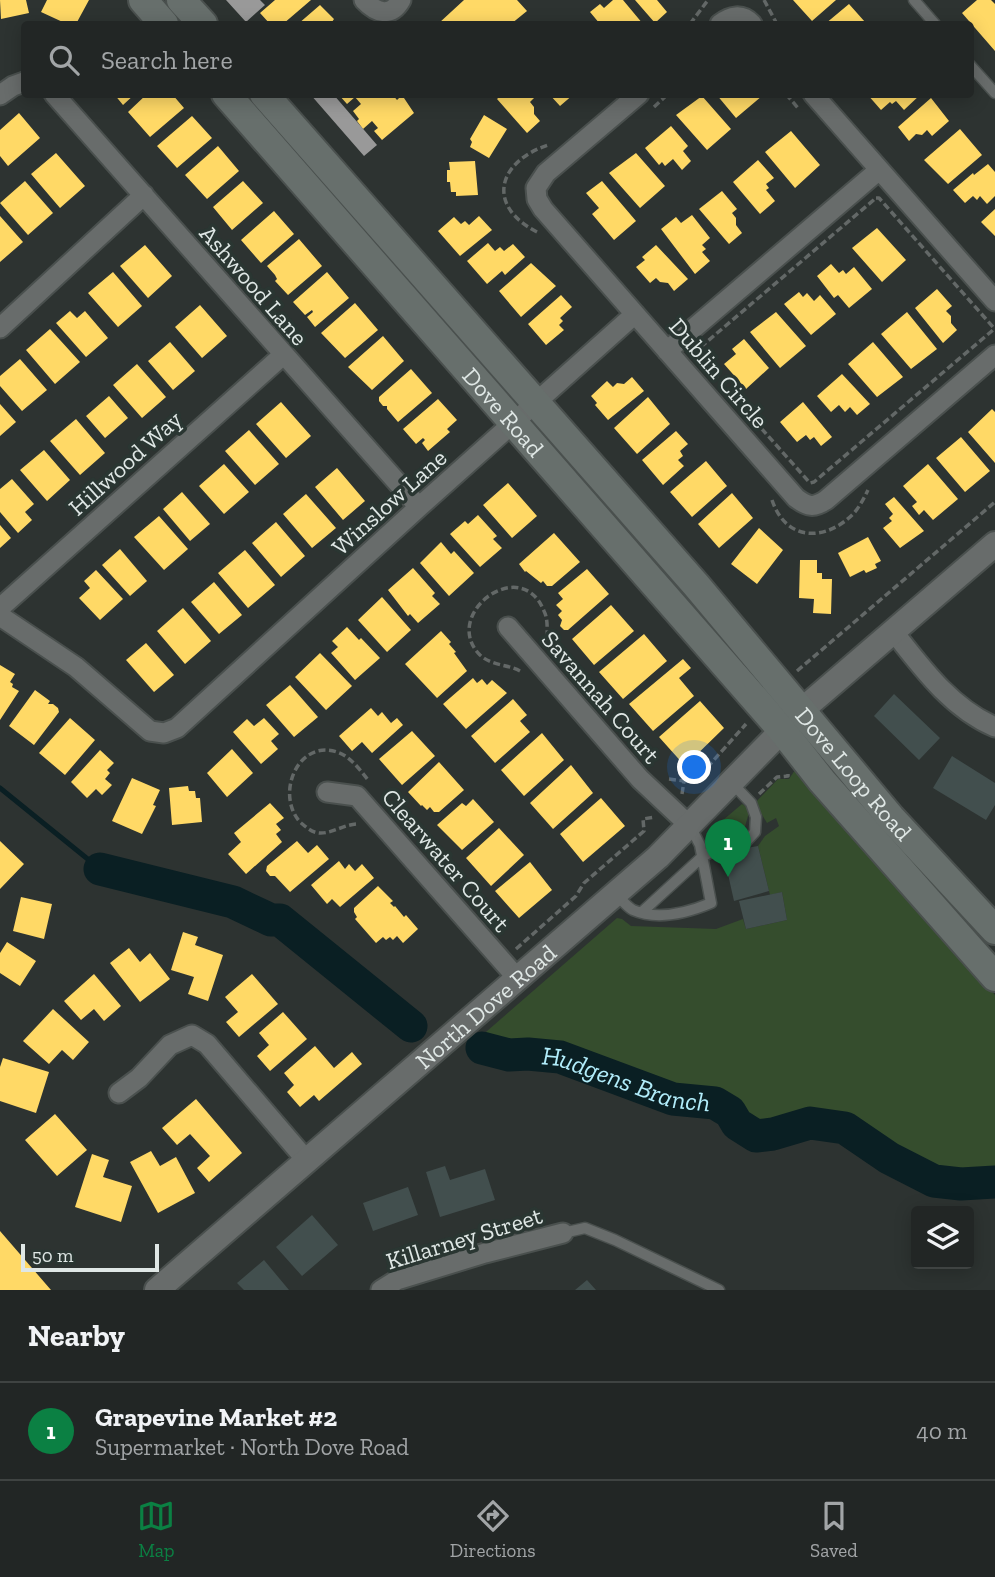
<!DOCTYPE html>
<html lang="en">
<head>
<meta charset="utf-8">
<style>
  body { margin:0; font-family:"Zilla Slab",serif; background:#2a2e2d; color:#f1f3f6 }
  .controls { position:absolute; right:21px; bottom:21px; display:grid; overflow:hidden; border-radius:7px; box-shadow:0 4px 18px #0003 }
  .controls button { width:63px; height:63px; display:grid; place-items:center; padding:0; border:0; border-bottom:2px solid #3f4342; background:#222625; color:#f1f3f6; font:35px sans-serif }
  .scale { position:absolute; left:21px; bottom:18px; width:138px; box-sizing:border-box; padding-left:7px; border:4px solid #dfe7e5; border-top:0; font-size:19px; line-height:24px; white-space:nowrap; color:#dfe7e5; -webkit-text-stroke:5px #2a3632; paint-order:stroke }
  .you { position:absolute; left:695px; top:768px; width:24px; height:24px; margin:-18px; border:5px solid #fff; border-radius:50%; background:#1a73e8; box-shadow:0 0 0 10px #1a73e833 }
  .badge { display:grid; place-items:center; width:46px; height:46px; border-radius:50%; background:#0b8043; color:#fff; font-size:23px; font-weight:700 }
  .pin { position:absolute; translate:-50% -58px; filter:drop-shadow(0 2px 4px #0008) }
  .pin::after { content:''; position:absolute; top:37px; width:24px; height:21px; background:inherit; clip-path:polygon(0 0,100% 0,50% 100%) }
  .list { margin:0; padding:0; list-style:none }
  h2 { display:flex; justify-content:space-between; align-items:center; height:91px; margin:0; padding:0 28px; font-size:30px }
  h2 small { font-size:23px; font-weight:400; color:#a2a5a7 }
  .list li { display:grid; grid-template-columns:46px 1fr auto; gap:21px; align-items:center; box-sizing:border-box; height:98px; padding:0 28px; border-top:2px solid #3f4342 }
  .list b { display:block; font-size:26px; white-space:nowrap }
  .list p { margin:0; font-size:23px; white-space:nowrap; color:#a2a5a7 }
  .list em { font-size:23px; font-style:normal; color:#a2a5a7 }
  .icon { flex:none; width:38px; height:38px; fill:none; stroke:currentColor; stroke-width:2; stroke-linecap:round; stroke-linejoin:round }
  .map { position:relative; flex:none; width:995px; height:1290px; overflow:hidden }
  .search { position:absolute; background:#222625; box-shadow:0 4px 18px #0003; left:21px; right:21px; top:21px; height:77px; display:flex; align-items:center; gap:18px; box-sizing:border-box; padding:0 24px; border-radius:7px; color:#a2a5a7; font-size:26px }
  .sheet { height:189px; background:#222625 }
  nav { display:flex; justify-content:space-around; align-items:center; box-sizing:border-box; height:98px; border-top:2px solid #3f4342; background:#222625; font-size:19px; color:#a2a5a7 }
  nav a { display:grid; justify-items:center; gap:4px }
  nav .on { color:#0b8043 }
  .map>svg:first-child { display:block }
</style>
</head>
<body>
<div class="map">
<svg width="995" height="1290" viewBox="0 0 995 1290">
  <rect width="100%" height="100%" fill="#2d3331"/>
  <!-- green -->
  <path fill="#354d2d" d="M795 770 805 777 995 995V1182L961 1184 934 1181 889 1158 845 1128 810 1123 773 1134 756 1136 737 1124 730 1112 715 1103 673 1099 560 1057 528 1054 509 1055 471 1045 617 918 622 919 631 926 716 929 743 919 746 929 787 920 782 892 770 895 758 846 765 836 779 826 776 818 767 823 755 803 778 779H789Z
    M742 804 750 809 744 830 734 838 720 837 715 829 716 826Z"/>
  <!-- homes -->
  <path fill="#ffd966" d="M0 0H26L29 13 1 19Z
    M47 0H89L76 24H67L41 12Z
    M275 0H311L283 24H270L260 13Z
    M464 0H517L527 11 511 24H440L439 23Z
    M613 0H623L643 24H600L590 12 600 4 604 8Z
    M635 0H657L667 12 655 23Z
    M793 0H836L812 21Z
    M977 0H991L995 4V51L962 13Z
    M849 4 865 22 862 24H825Z
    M320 5 334 19 332 22 334 24H298Z
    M114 94H135L123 105Z
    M147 94H172L184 108 150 137 128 112Z
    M333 94H378L381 97 384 94H392L397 100 402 95 414 113 382 140 374 131 378 128 372 121 363 129 357 121 359 119 353 111 361 104 355 97 347 104 339 95 336 98Z
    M502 94H531L534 98 530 102 534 107V114L540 121 527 133 497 99Z
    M549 94H574L560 106Z
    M716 94H760L762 96 736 118Z
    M867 94H921L904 110 896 101 892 104 890 102 881 110Z
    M702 96 731 129 707 150 676 115Z
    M931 98 949 121 932 136 927 130 922 135 916 134 909 141 898 127Z
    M19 113 40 138 8 166 0 156V130Z
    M484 115 507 129 489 158 470 147 472 142 470 139Z
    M192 116 212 138 177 168 157 146Z
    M671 126 688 146 683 151 691 161 682 170 673 159 665 166 662 162 659 165 645 148Z
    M960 129 982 155 948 184 924 160Z
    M791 131 820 165 795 188 765 152Z
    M218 146 239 171 207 199 185 175Z
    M56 153 85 186 60 208 31 174Z
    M636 153 665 186 640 208 609 173Z
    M758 160 774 178 766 184 769 188 766 190 775 201 760 214 733 182Z
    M475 161 478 195 456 196V192H451L450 182H447V170H450L449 162Z
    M988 164 995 172V196L987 204 980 196 977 200 973 196 965 203 953 190 973 173 974 175Z
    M25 181 53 213 28 235 0 203Z
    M243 181 263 203 232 230 213 207Z
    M602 181 636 221 614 240 592 214 599 208 586 193Z
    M722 191 737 209 732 213 736 218V225L742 233 729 244 699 209Z
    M995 209V236L981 222Z
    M274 211 294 234 261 263 241 240Z
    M692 215 710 238 702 245 706 249 702 252 710 261 695 274 661 229 676 217 681 223Z
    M0 216 23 242 0 262Z
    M479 216 492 230 460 256 438 231 454 217 461 224 465 221 469 225Z
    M877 228 906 260 882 282 852 248Z
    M299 239 322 266 288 295 275 281 277 279 275 275 267 266Z
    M488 243 495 251 500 247 504 251 513 244 525 257 505 275 502 271 487 284 467 261Z
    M145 245 172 276 148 298 120 266Z
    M656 245 688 279 674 291 668 283 660 282 656 278 650 283 636 267 645 260 642 257Z
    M531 263 556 286 521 317 499 291Z
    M831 264 839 273 843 270 846 274 854 267 872 289 849 308 838 295 834 298 817 276Z
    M113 272 142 306 118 327 88 293Z
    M327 272 349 298 315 327 307 317 313 312 312 310 305 315 293 302Z
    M937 289 952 306 946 311 951 316V323L957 330 943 343 915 308Z
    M799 292 803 297 807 293 814 301 820 295 836 314 811 335 784 304Z
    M561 295 572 307 560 318 563 321 559 325 564 330 546 345 528 324Z
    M355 303 378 330 345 358 321 333Z
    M200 305 227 336 202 358 175 327Z
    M70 311 77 318 85 311 108 338 86 357 56 323Z
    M776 312 806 346 780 368 750 332Z
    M907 312 937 349 911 369 881 334Z
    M50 329 80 362 55 384 26 350Z
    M383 336 404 361 372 390 348 367Z
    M744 339 769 368 746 389 724 364 736 354 732 349Z
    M170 342 195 371 173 390 148 361Z
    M873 342 903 377 877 397 848 364Z
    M20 359 47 390 22 411 0 386V376Z
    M137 364 166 397 142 418 113 385Z
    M411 369 432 393 398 422 387 409V406H383L379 401V397Z
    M842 374 870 404 857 415 850 407 845 412 839 405 831 412 817 396Z
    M632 377 644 391 608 420 595 405 597 403 591 396 607 381 613 387 617 383 624 384Z
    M109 396 128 418 105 438 86 416Z
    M648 397 670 424 637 454 614 428Z
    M438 399 457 420 447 429 450 432 428 451 422 443 425 440 423 438 416 444 403 429Z
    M281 402 311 436 286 458 256 424Z
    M803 402 832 437 821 446 814 437 810 440 806 435 797 442 780 422Z
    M0 404 16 422 0 436Z
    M992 409 995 412V463L968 432Z
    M76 419 105 453 80 475 50 441Z
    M249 430 279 464 255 485 225 451Z
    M676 431 688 444 680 451 683 456 678 460 684 466 663 485 642 460Z
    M961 437 990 471 965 492 936 458Z
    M44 450 70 480 47 501 20 470Z
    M706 461 727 486 692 517 670 492Z
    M224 464 249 492 224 514 199 486Z
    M928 464 958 499 933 520 924 510 919 515 912 506 917 502 903 486Z
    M337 468 365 501 343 520 315 487Z
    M12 479 34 504 25 512 32 520 18 533 0 512V489Z
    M508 483 537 516 512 538 483 505Z
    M182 492 210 524 190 541 163 509Z
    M732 493 753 518 719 548 698 524Z
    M306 494 336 528 312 548 283 514Z
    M894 497 924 531 900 548 883 528 892 521 889 518 893 514 885 504Z
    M478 515 497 536 493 539 502 548 480 567 450 534 465 521 468 524Z
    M159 516 188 549 164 570 134 537Z
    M276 522 305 556 281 577 252 543Z
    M0 525 11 538 0 548Z
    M759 528 783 550 757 584 731 564Z
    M554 533 580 562 552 586H547L543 581 541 583 526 571 525 572 519 564Z
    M868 537 881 561 875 564 877 568 866 573 864 570 850 577 838 553Z
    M441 542 451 554 454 551 474 573 449 596 420 563Z
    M120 549 147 581 130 596 102 565Z
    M245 550 275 585 248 608 218 573Z
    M800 560H817V573H822V579H832L831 614 813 613 814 599 799 598Z
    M413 568 435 593 432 596 440 604 418 623 410 614 408 616 388 590Z
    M587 569 609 594 568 630H564L560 626 562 620 558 615 562 611 556 605 563 599 558 593Z
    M96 570 123 599 100 620 79 598 90 588 84 581Z
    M214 582 242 615 219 634 191 602Z
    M382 597 411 630 387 652 358 620Z
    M611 605 634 631 594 665 572 639Z
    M183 608 211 641 185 664 157 631Z
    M347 627 359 640 361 638 380 658 355 680 331 653 338 647 332 641Z
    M441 631 451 642 449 644 456 652 454 653 467 671 437 698 405 664Z
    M644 634 667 661 623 699 599 672Z
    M146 643 174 675 154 692 126 660Z
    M320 653 352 686 326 710 295 677Z
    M683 659 691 668 679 678 694 696 653 731 629 704Z
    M0 665 15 674 10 682 13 684 12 687 19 691 0 720Z
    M473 678 477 683 482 679 487 685 492 680 507 693 466 729 443 704Z
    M290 685 318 717 294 737 266 705Z
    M35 690 50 701 48 704H53L58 708 59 712 34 745 9 726Z
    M513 699 527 715 520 721 530 732 495 763 471 736Z
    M700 701 724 728 685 766 659 737Z
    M371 708 378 716 382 712 391 723 397 718 403 725 372 753 362 742 352 751 339 736Z
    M70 718 95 740 65 775 39 753Z
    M264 718 279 734 271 741 278 749 261 764 233 732 247 719 254 726Z
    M412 731 435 756 402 785 379 759Z
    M542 733 564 760 524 796 501 770Z
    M232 749 253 773 227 797 207 773Z
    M100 750 114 763 107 770 110 773 105 779 112 785 102 795 96 789 87 798 71 782Z
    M439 762 464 790 439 812H434L430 807 427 810 422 805 421 806 408 792Z
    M571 765 593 793 553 829 530 803Z
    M132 778 160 790 153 805 156 806 142 834 112 821Z
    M188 786 189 791H195L196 798H200L202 822 172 825 169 788Z
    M601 798 625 826 583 862 560 834Z
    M473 799 494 822 462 850 437 825 462 803 466 806Z
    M270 803 284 818 276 824 281 830 276 834 282 842 246 874 228 854 241 842 234 833Z
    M499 828 524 855 491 886 466 858Z
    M0 841 24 864 0 889Z
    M297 841 308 853 317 845 329 859 290 892 275 876H270L266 871 267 866Z
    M339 861 345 869 349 864 355 871 362 864 374 878 340 907 332 899 327 904 311 885Z
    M530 862 552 890 519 918 495 891Z
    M378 886 393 901 390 903 394 907 395 906 404 917 406 915 418 929 403 943 397 936 393 940 390 937 386 940 383 937 376 943 355 919 357 917 354 912V908Z
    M21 897 52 904 44 939 13 931Z
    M183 932 198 937 195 945 223 955 208 1001 188 994 194 977 171 970Z
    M7 942 36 961 20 986 0 973V953Z
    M129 948 140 962 150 953 170 979 140 1002 110 963Z
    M94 974 121 1006 104 1021 94 1009 81 1020 64 1001Z
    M252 974 278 1004 239 1037 226 1022 238 1012 225 997Z
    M53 1009 89 1042 73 1060 62 1050 49 1064 23 1041Z
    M283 1012 307 1039 270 1071 257 1056 269 1045 259 1033Z
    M315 1046 334 1068 352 1052 362 1064 319 1101 314 1095 300 1107 287 1092 294 1085 284 1073Z
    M3 1058 49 1072 36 1113 0 1101V1067Z
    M196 1099 242 1153 209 1182 197 1168 210 1156 190 1134 177 1145 162 1128Z
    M55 1114 87 1150 57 1176 25 1140Z
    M151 1151 160 1166 176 1157 195 1193 158 1213 130 1162Z
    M92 1154 109 1160 103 1177 132 1186 121 1222 75 1207Z
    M0 1231 51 1290H0Z"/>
  <!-- industry -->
  <path fill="#999" d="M226 0H260L265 5 246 22Z
    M310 94H333L377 145 364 156Z"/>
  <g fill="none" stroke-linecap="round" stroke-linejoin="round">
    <!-- stream -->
    <path stroke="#0a1f23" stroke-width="5" d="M0 788 100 869"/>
    <!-- river -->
    <g stroke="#0a1f23" stroke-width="33">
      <path d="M100 869 233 902 271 920H280L411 1026"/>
      <path id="s1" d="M482 1048 509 1055 528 1054 560 1057 673 1099 715 1103 730 1112 737 1124 756 1136 773 1134 810 1123 845 1128 889 1158 934 1181 961 1184 995 1182"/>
    </g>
  </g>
  <!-- building -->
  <path fill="#424f4e" d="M894 694 940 738 919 760 874 716Z
    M952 756 995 783V805L986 820 933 788Z
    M758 846 769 891 734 901 723 852Z
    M782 892 787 920 746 929 739 901Z
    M445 1166 450 1180 485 1169 495 1200 440 1217 426 1172Z
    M408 1187 418 1215 373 1231 363 1203Z
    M312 1215 338 1245 302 1276 276 1247Z
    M264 1260 289 1290H244L237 1283Z
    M587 1280 596 1290H575Z"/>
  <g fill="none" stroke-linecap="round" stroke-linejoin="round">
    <!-- service casing -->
    <g stroke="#4a504e" stroke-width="13">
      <path id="service" d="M914 0 935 24
        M970 65 995 93
        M616 894C621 899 627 907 633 910 658 921 687 913 711 903L700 845 690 826
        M642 912 702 857 720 847 745 843 755 832 756 817 751 803 733 784
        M563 1233 585 1228 615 1240 719 1290"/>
    </g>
    <!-- minor casing -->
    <g stroke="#4a504e" stroke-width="23">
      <path id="minor" d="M364 0C376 13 391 18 401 0
        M720 24C730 16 742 13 752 24
        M54 94 419 507
        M639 94 546 173 536 188 537 199 543 209 796 498C808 507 814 508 826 500L995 355
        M813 94 995 301
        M0 95 13 86 24 82
        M0 328 144 195
        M667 351 879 170
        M0 608 283 355
        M0 616 76 667 150 731 164 733 177 728 419 507 635 314
        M508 627 640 779 690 826
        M893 631C922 668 951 708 995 727
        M327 792 357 796 519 980
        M119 1093 139 1078 170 1045 192 1035 207 1044 307 1161
        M381 1290 397 1280 485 1253 563 1233"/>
    </g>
    <!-- tertiary casing -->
    <g stroke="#4a504e" stroke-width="28">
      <g id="tertiary">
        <path id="s2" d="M157 1290 658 857 802 710 995 544"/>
      </g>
    </g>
    <!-- secondary casing -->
    <g stroke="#4a504e" stroke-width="32">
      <g id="secondary">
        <path d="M143 0 164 24"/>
        <path d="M181 0 203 24"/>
        <path id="s3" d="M226 94 782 730 822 781 995 977"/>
        <path id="s4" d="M264 94 696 585 891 818 995 930"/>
      </g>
    </g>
    <!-- path -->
    <path stroke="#636867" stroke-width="3.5" stroke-dasharray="7 3.5" stroke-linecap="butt" d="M764 0 777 24
      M690 24 708 0
      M786 94 798 108
      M654 107 668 94
      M876 198H879L993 327V330L814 482 810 483 696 355V351Z
      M537 232C486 206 497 162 548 145
      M772 500C786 542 826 542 854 513 860 506 864 498 868 490
      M520 671C507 664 492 666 480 655 440 615 521 553 544 611 549 621 546 632 548 643
      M797 671 995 502
      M669 779 684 781
      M682 794 684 781 696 780 746 724
      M759 794 777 777 788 776V774
      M356 824C343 825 331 834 319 833 311 832 306 827 300 822 275 794 298 739 337 752 350 756 360 770 369 781
      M516 949 576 896 584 883 644 831 643 819 655 817"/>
    <!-- service -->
    <use href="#service" stroke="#686c6b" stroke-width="10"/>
    <!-- minor -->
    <use href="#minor" stroke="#686c6b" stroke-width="19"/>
    <!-- tertiary -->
    <use href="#tertiary" stroke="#686c6b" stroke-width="24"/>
    <!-- secondary -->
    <use href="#secondary" stroke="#676f6c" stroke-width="28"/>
  </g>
  <g text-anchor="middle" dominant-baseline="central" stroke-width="7" stroke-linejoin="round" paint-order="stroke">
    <!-- street labels -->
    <g font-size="24" fill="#dfe7e5" stroke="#2a3632">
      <text transform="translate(254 285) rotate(49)">Ashwood Lane</text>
      <text transform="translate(719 373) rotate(49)">Dublin Circle</text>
      <text stroke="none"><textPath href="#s3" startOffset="422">Dove Road</textPath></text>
      <text transform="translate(125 463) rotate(-42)">Hillwood Way</text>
      <text transform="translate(389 502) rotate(-42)">Winslow Lane</text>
      <text transform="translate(601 697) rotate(49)">Savannah Court</text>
      <text stroke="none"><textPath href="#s4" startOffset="900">Dove Loop Road</textPath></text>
      <text transform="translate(446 860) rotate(49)">Clearwater Court</text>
      <text stroke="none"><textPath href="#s2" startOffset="434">North Dove Road</textPath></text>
      <text transform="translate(464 1238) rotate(-17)">Killarney Street</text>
    </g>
    <!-- water labels -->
    <g font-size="26" font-style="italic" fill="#b2edfb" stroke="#2a3632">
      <text stroke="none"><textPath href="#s1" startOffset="149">Hudgens Branch</textPath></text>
    </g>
  </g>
</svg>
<div class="controls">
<button><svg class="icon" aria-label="layers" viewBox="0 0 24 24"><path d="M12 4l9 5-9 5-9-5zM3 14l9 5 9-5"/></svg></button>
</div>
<div class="scale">50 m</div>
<div class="you"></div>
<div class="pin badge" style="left:728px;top:877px">1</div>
<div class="search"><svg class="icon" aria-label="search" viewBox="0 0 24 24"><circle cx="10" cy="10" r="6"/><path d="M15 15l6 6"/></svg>Search here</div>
</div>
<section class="sheet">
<h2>Nearby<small></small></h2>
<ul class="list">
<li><span class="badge">1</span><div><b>Grapevine Market #2</b><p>Supermarket · North Dove Road</p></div><em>40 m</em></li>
</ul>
</section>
<nav>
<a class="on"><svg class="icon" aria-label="map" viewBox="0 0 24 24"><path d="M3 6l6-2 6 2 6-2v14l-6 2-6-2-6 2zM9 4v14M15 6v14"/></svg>Map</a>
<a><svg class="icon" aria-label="directions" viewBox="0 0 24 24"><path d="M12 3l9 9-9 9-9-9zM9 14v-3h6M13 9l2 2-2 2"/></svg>Directions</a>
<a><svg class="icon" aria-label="saved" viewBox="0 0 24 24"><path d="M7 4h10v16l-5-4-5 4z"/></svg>Saved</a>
</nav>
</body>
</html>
